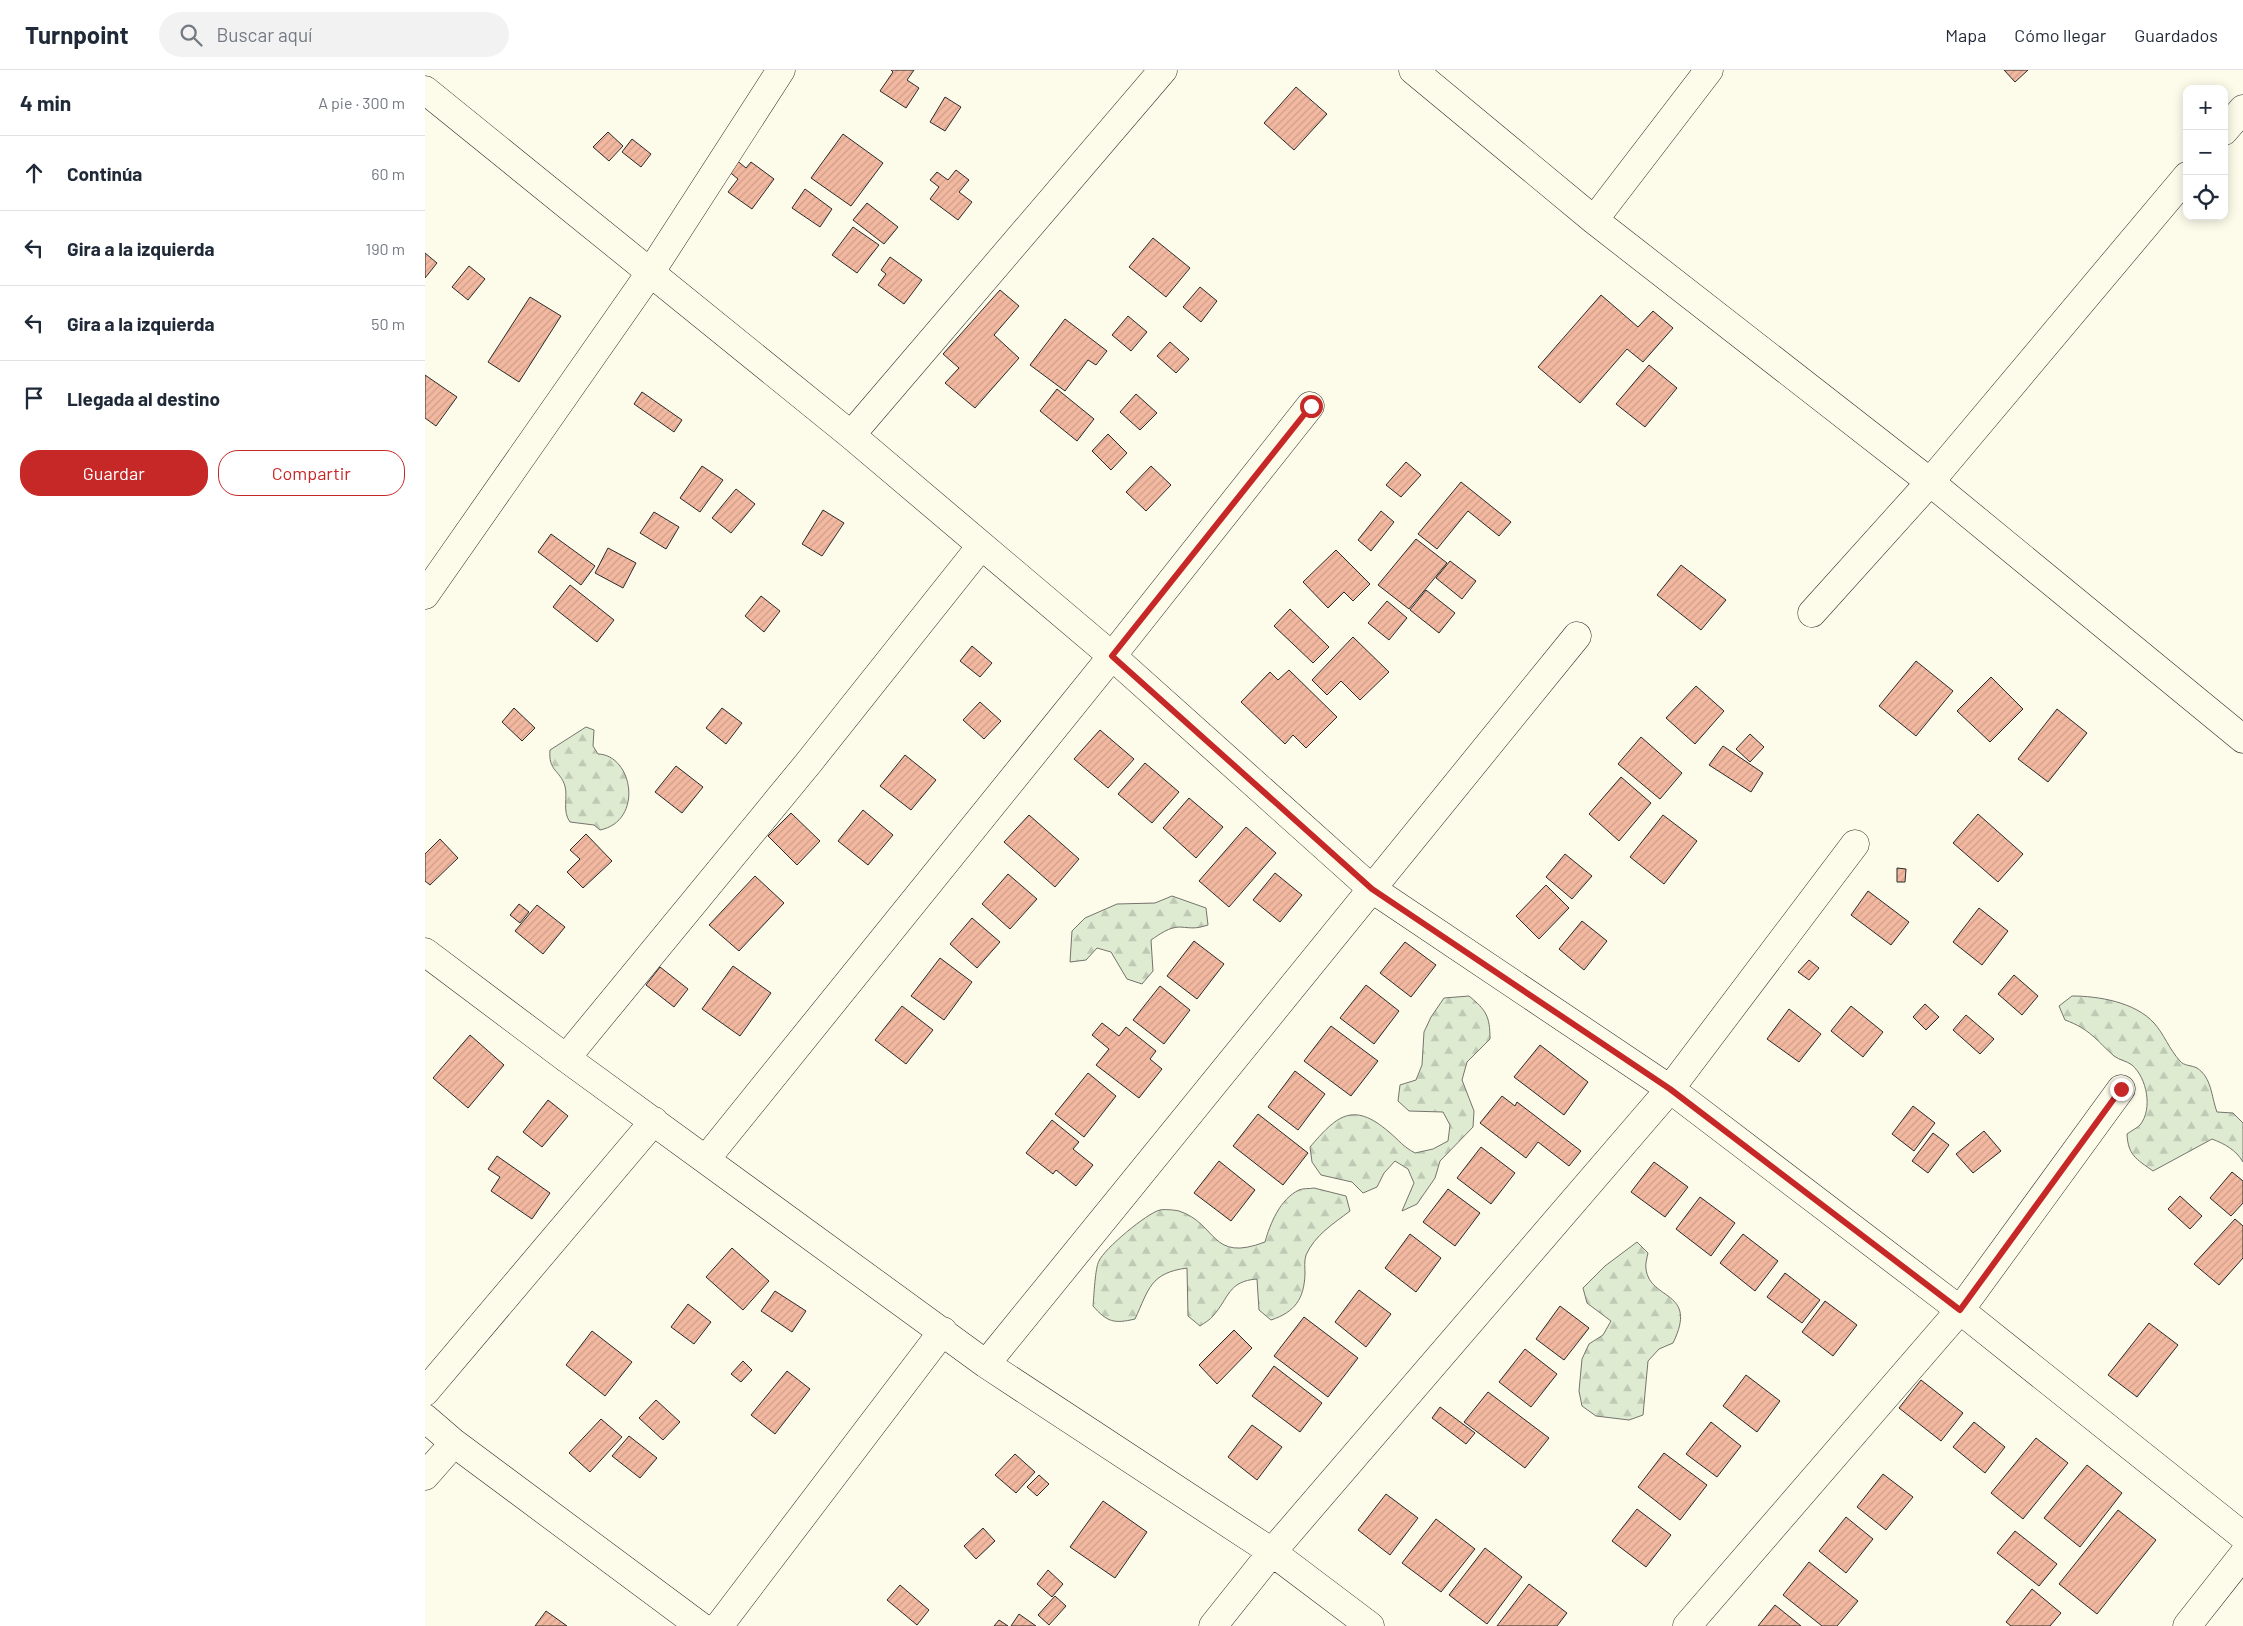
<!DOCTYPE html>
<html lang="es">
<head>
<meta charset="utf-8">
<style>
  body { margin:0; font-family:Barlow,sans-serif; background:#f2f2f3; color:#1f2937 }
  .controls { position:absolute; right:15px; top:15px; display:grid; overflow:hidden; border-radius:10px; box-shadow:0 2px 12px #0003 }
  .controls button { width:45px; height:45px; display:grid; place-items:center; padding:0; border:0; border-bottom:1px solid #e0e1e3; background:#fff; color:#1f2937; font:25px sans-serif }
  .stop { position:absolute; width:15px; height:15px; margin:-11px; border:4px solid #c62828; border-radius:50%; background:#fff }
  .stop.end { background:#c62828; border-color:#fff; box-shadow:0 1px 5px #0008 }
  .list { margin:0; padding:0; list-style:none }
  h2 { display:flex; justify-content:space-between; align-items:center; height:65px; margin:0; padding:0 20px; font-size:21px }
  h2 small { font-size:16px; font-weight:400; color:#747a83 }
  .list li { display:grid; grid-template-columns:32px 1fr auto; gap:15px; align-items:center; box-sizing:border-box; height:75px; padding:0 20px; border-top:1px solid #e0e1e3 }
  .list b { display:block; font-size:19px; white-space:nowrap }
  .list em { font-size:16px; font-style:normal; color:#747a83 }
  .actions { display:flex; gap:10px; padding:15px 20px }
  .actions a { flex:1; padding:11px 0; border:1px solid #c62828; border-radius:20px; text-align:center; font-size:18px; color:#c62828 }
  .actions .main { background:#c62828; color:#fff }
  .icon { flex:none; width:28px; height:28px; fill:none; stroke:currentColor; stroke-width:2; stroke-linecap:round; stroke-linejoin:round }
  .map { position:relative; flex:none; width:1818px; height:1556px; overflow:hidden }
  header { display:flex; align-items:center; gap:30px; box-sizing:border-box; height:70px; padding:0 25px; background:#fff; border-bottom:1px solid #e0e1e3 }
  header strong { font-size:24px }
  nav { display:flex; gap:28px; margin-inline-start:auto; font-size:18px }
  .search { width:350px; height:45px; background:#f2f2f3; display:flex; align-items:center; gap:12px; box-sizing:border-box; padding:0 18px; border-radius:28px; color:#747a83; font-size:19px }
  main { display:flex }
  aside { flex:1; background:#fff }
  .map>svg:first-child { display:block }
</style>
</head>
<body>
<header>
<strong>Turnpoint</strong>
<div class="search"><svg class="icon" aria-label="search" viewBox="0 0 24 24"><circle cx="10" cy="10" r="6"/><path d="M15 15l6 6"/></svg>Buscar aquí</div>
<nav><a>Mapa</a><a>Cómo llegar</a><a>Guardados</a></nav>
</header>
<main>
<aside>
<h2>4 min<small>A pie · 300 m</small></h2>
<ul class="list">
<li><svg class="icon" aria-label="ahead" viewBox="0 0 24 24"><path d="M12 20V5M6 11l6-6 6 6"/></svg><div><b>Continúa</b></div><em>60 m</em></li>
<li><svg class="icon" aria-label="left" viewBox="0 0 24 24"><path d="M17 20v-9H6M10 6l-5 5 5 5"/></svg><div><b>Gira a la izquierda</b></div><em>190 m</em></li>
<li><svg class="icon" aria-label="left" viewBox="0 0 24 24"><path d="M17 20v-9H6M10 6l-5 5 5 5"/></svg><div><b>Gira a la izquierda</b></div><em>50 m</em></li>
<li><svg class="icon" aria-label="arrive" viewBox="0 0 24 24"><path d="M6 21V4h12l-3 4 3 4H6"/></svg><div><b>Llegada al destino</b></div></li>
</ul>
<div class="actions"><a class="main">Guardar</a><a>Compartir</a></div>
</aside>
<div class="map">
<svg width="1818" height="1556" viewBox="0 0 1818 1556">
  <defs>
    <pattern id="forest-firs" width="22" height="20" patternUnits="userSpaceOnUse" patternTransform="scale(1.25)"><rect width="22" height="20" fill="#deebd1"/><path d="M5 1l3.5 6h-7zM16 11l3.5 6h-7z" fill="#bfcab4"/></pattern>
    <pattern id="building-hatch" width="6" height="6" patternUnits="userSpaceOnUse" patternTransform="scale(1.25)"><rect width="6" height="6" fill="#f2b8a0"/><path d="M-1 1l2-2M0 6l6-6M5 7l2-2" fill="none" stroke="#d09e8a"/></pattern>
  </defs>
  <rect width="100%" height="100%" fill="#fdfbea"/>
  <!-- forest -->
  <path fill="url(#forest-firs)" stroke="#74746e" d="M161 657 169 660 168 676 173 684C208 685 219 751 175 760L169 755 145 752C137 741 143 728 140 716 135 700 123 701 125 680Z
    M747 826 781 838 783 855C770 859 768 858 755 857 744 857 735 864 726 870L728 901 717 914 702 909 686 882 672 878 661 890 645 892 647 861 660 848 692 834 730 833Z
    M1044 926C1061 940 1065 946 1065 969L1042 992 1037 1010 1049 1041 1048 1057 1015 1091 1010 1108 992 1134 977 1141 989 1113 983 1099 970 1091 959 1103 952 1117 938 1123 927 1112 896 1105 887 1092 885 1077C911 1047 927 1030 964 1062 975 1071 977 1076 990 1083L1008 1079 1023 1071 1025 1055 1018 1042 984 1041 973 1031 975 1015 991 1010 997 995 999 962 1006 947 1019 928Z
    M1647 926C1673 926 1710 932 1729 953 1739 964 1744 979 1755 991 1759 996 1766 995 1772 998 1787 1008 1786 1026 1792 1042L1808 1043 1818 1053V1092C1811 1080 1800 1074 1787 1069L1728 1101C1711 1089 1703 1085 1702 1064 1706 1061 1712 1058 1715 1055 1728 1039 1722 1008 1707 995 1702 991 1694 990 1689 986 1671 970 1665 959 1640 950L1634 936Z
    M889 1118 921 1126 925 1141C908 1154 890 1165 881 1185 879 1191 880 1198 880 1204 879 1229 870 1242 846 1250L834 1240 832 1209C803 1211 804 1228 788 1246 785 1250 779 1253 775 1256L763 1246 762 1198C725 1203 724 1219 710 1249 689 1254 682 1252 668 1236 669 1226 670 1198 674 1191 679 1179 722 1143 735 1140 739 1139 750 1140 754 1141 793 1154 785 1193 840 1172 845 1154 855 1129 874 1120 878 1118 885 1119 889 1118Z
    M1212 1172 1223 1183C1222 1188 1220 1194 1221 1199 1225 1231 1274 1220 1248 1273L1234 1279 1223 1291 1218 1345 1204 1350 1171 1346 1157 1336 1154 1321 1157 1289 1164 1274 1178 1265 1186 1251 1162 1233 1158 1218 1180 1196Z"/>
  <!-- building -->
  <path fill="url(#building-hatch)" stroke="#2b2b2b" d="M466 0H489L482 10 494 18 481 38 455 21 468 2Z
    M1579 0H1603L1590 12Z
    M871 17 902 44 869 80 839 53Z
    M520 27 536 37 520 61 505 52Z
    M183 62 198 76 184 91 168 77Z
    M418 64 458 93 426 136 386 108Z
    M207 69 226 84 216 97 197 82Z
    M310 89 321 98 326 92 349 109 327 139 303 122 313 109 302 100Z
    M531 100 544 110 534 122 547 132 533 150 505 129 514 117 505 110 512 102 523 110Z
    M380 119 407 139 395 157 367 138Z
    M442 133 473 157 459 174 428 150Z
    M428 157 454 175 432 203 407 185Z
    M728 168 765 198 741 227 704 197Z
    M0 183 12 193 0 208Z
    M465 187 497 210 479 234 453 215 461 204 456 200Z
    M44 196 60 209 43 230 27 217Z
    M775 217 792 231 776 252 758 237Z
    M575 220 594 236 569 265 594 288 550 338 520 313 534 298 518 284Z
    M1176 225 1213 257 1228 241 1248 258 1218 292 1202 279 1155 333 1113 297Z
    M105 227 136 246 94 312 63 292Z
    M703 246 722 262 706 281 687 265Z
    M640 249 682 281 671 295 663 290 640 321 605 295Z
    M745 272 764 289 751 303 732 286Z
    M1224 295 1252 318 1220 357 1191 334Z
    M0 305 32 327 11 356 0 348Z
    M632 319 669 349 652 371 615 341Z
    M217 322 257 350 249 362 209 334Z
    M711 324 732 343 715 360 695 342Z
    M683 364 702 383 686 400 667 381Z
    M981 392 996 405 976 427 961 415Z
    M277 396 298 410 275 442 255 428Z
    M726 396 746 415 721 441 701 422Z
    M1036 412 1086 452 1074 466 1043 441 1012 479 993 464Z
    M311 419 330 434 306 463 287 448Z
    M398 440 419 453 397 486 377 474Z
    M956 441 969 452 946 481 933 470Z
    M229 442 254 457 241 479 215 463Z
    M126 464 170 496 156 515 113 482Z
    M991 469 1022 493 984 539 953 515Z
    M183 478 211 493 198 518 170 503Z
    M911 480 945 514 928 531 919 522 903 538 878 512Z
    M1025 491 1051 511 1037 529 1011 508Z
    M1256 495 1301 530 1276 560 1232 525Z
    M145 515 189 550 172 572 128 537Z
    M1001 520 1030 543 1014 563 985 540Z
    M336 526 355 541 339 562 320 546Z
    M962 531 982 548 964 570 943 553Z
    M865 539 904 577 888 593 849 556Z
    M928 567 964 602 935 630 916 611 902 625 887 610Z
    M547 576 567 593 555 607 535 591Z
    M1491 591 1528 621 1491 666 1454 636Z
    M864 600 912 647 881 678 868 665 860 674 816 632 845 602 853 610Z
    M1566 607 1598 639 1565 672 1532 641Z
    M1271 616 1299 641 1270 674 1241 648Z
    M555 632 576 651 559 669 538 650Z
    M89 638 110 658 97 671 77 652Z
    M297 638 317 653 301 674 281 658Z
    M1632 639 1662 663 1623 712 1593 689Z
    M675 660 709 689 683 718 649 689Z
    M1325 664 1339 677 1325 692 1311 679Z
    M1216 667 1257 703 1235 729 1193 694Z
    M1298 676 1338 703 1326 722 1284 695Z
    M480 685 511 710 486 740 455 716Z
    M720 693 754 722 727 753 693 724Z
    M251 696 278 717 257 743 230 722Z
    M1196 707 1226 733 1194 771 1164 744Z
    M764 728 798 757 771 788 738 758Z
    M438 740 468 765 443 795 413 771Z
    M366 743 395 771 372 795 343 766Z
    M1553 744 1598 784 1573 812 1528 773Z
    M604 745 654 789 630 817 579 772Z
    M1238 745 1272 771 1239 814 1205 787Z
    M821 757 851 783 804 837 774 811Z
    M161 764 187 791 158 818 142 802 155 789 145 780Z
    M15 769 33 788 5 815 0 811V784Z
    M1140 784 1167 806 1147 829 1121 807Z
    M1472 798 1481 799 1480 812H1472Z
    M850 803 877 825 855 852 828 830Z
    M583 804 612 829 585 859 557 834Z
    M330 806 359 833 314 881 284 855Z
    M1121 815 1144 838 1114 869 1091 846Z
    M1443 821 1484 852 1466 875 1426 845Z
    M94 834 104 842 95 853 85 845Z
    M112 835 140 857 118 884 90 861Z
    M1554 838 1583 861 1557 895 1528 872Z
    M547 848 575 872 552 898 525 874Z
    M1157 851 1182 871 1159 900 1134 879Z
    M769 871 799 894 772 929 742 906Z
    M980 872 1011 895 986 927 955 903Z
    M515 888 547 912 519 950 486 926Z
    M1384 890 1394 898 1384 910 1373 902Z
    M308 896 346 923 315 966 277 939Z
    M235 897 263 919 249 937 221 915Z
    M1589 905 1613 926 1597 945 1573 924Z
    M941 915 974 941 949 974 915 948Z
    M735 916 765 940 739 974 708 950Z
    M1500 934 1514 947 1501 960 1488 947Z
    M477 936 508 960 481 994 450 970Z
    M1426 936 1458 962 1438 987 1406 961Z
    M1364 939 1396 964 1374 992 1342 969Z
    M1541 945 1569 969 1555 984 1528 960Z
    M677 953 694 966 701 957 731 981 725 989 737 999 714 1028 671 995 684 979 667 965Z
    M906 956 953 991 926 1026 879 991Z
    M45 965 79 995 43 1038 8 1008Z
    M1115 975 1163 1012 1139 1045 1089 1007Z
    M870 1001 900 1024 873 1060 843 1037Z
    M663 1003 691 1026 659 1067 630 1044Z
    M1077 1026 1090 1036 1092 1032 1156 1081 1144 1096 1113 1072 1101 1088 1055 1053Z
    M123 1030 143 1046 117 1077 98 1062Z
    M1488 1036 1510 1053 1489 1081 1467 1064Z
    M833 1044 883 1083 858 1115 808 1076Z
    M627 1050 654 1072 648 1079 668 1095 651 1116 631 1100 628 1104 601 1083Z
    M1559 1061 1576 1081 1548 1103 1531 1084Z
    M1508 1063 1524 1075 1503 1103 1487 1091Z
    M1056 1077 1090 1103 1066 1134 1032 1108Z
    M72 1086 125 1123 107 1149 66 1121 75 1107 63 1099Z
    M794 1091 830 1120 806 1151 769 1123Z
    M1229 1092 1263 1117 1240 1147 1206 1122Z
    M1807 1102 1818 1111V1133L1806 1146 1785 1128Z
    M1023 1119 1055 1143 1030 1176 998 1152Z
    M1755 1126 1777 1146 1765 1159 1743 1139Z
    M1275 1127 1310 1153 1286 1186 1251 1159Z
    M1810 1149 1818 1156V1188L1794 1215 1769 1194Z
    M985 1164 1016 1188 991 1222 960 1198Z
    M1318 1164 1353 1191 1330 1221 1295 1193Z
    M307 1178 344 1211 318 1240 281 1207Z
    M1360 1203 1395 1230 1377 1253 1342 1227Z
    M934 1220 966 1244 941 1277 910 1252Z
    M350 1221 381 1241 367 1262 336 1241Z
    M1400 1231 1432 1255 1408 1286 1377 1262Z
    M263 1234 286 1252 269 1274 246 1257Z
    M1135 1236 1164 1258 1139 1290 1111 1269Z
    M879 1247 933 1288 903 1327 849 1286Z
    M1724 1253 1753 1275 1712 1327 1683 1305Z
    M809 1260 827 1278 792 1314 774 1295Z
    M167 1261 207 1292 180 1326 141 1295Z
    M1100 1279 1132 1304 1106 1337 1074 1312Z
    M318 1291 327 1300 316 1312 306 1304Z
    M849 1296 897 1333 875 1362 827 1326Z
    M362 1301 385 1319 350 1364 326 1345Z
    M1321 1305 1355 1331 1332 1362 1298 1336Z
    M1496 1310 1538 1343 1516 1371 1474 1338Z
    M1063 1322 1124 1368 1100 1398 1039 1352Z
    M231 1330 255 1352 238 1370 214 1348Z
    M1015 1337 1050 1363 1041 1374 1007 1348Z
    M176 1349 197 1367 165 1402 144 1383Z
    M1286 1352 1316 1376 1292 1407 1261 1384Z
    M1549 1352 1580 1377 1560 1403 1528 1377Z
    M827 1355 857 1377 832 1410 803 1387Z
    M204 1366 232 1388 215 1408 187 1386Z
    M1611 1368 1643 1393 1598 1449 1566 1423Z
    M1239 1383 1282 1415 1255 1450 1213 1417Z
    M590 1384 610 1402 591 1423 570 1405Z
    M1662 1395 1697 1423 1655 1477 1619 1448Z
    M1458 1404 1488 1427 1461 1460 1432 1437Z
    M614 1405 624 1414 612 1426 602 1417Z
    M961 1424 993 1448 965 1485 933 1460Z
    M678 1431 722 1462 690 1508 645 1477Z
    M1212 1439 1246 1465 1221 1497 1187 1471Z
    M1693 1440 1731 1470 1672 1544 1634 1514Z
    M1421 1447 1448 1469 1421 1503 1394 1481Z
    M1011 1449 1050 1479 1016 1522 977 1493Z
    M558 1458 570 1471 551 1489 539 1476Z
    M1590 1461 1632 1494 1614 1516 1572 1483Z
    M1060 1478 1097 1507 1062 1554 1024 1525Z
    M1384 1492 1433 1531 1412 1556H1397L1358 1525Z
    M623 1500 638 1514 627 1527 612 1514Z
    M1104 1514 1142 1543 1132 1556H1072Z
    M475 1515 504 1540 492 1555 462 1530Z
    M1607 1519 1636 1543 1625 1556H1586L1581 1552Z
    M630 1526 641 1536 624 1555 613 1545Z
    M1350 1535 1376 1556H1333Z
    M121 1541 142 1556H110Z
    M594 1544 611 1556H586Z
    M574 1550 583 1556H569Z"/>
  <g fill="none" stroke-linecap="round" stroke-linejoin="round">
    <!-- street casing -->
    <g stroke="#2b2b2b" stroke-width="29">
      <path id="street" d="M988 0 1169 150 1505 412 1818 669
        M0 20 426 365 687 586 947 819 1245 1019 1535 1240 1818 1466
        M1799 61 1818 39
        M1169 150 1284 0
        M426 365 738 0
        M0 525 225 203 356 0
        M1387 543 1505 412 1762 106
        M0 882 141 988 561 1294 847 1482 945 1556
        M141 988 385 691 556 476
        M281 1089 687 586 885 336
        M561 1294 1152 566
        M0 1322 229 1051
        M0 1348 29 1373 275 1556
        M0 1406 29 1373
        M294 1556 518 1261
        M788 1556 847 1482 1245 1019 1430 774
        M1262 1556 1535 1240 1696 1019"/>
    </g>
    <!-- secondary casing -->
    <g stroke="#2b2b2b" stroke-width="29">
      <path id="secondary" d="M1762 1556 1818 1485"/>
    </g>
    <!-- street -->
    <use href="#street" stroke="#fdfbea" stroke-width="28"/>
    <!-- secondary -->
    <use href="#secondary" stroke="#fdfbea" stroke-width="28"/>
  </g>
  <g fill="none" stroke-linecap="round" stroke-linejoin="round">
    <!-- route -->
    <path stroke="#c62828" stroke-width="6" d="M886 336 687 586 947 819 1245 1019 1535 1240 1696 1019"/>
  </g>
</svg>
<div class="controls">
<button>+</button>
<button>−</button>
<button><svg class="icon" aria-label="locate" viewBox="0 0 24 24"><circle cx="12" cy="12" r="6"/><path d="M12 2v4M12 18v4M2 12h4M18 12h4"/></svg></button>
</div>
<div class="stop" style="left:886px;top:336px"></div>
<div class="stop end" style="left:1696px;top:1019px"></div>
</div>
</main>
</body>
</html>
